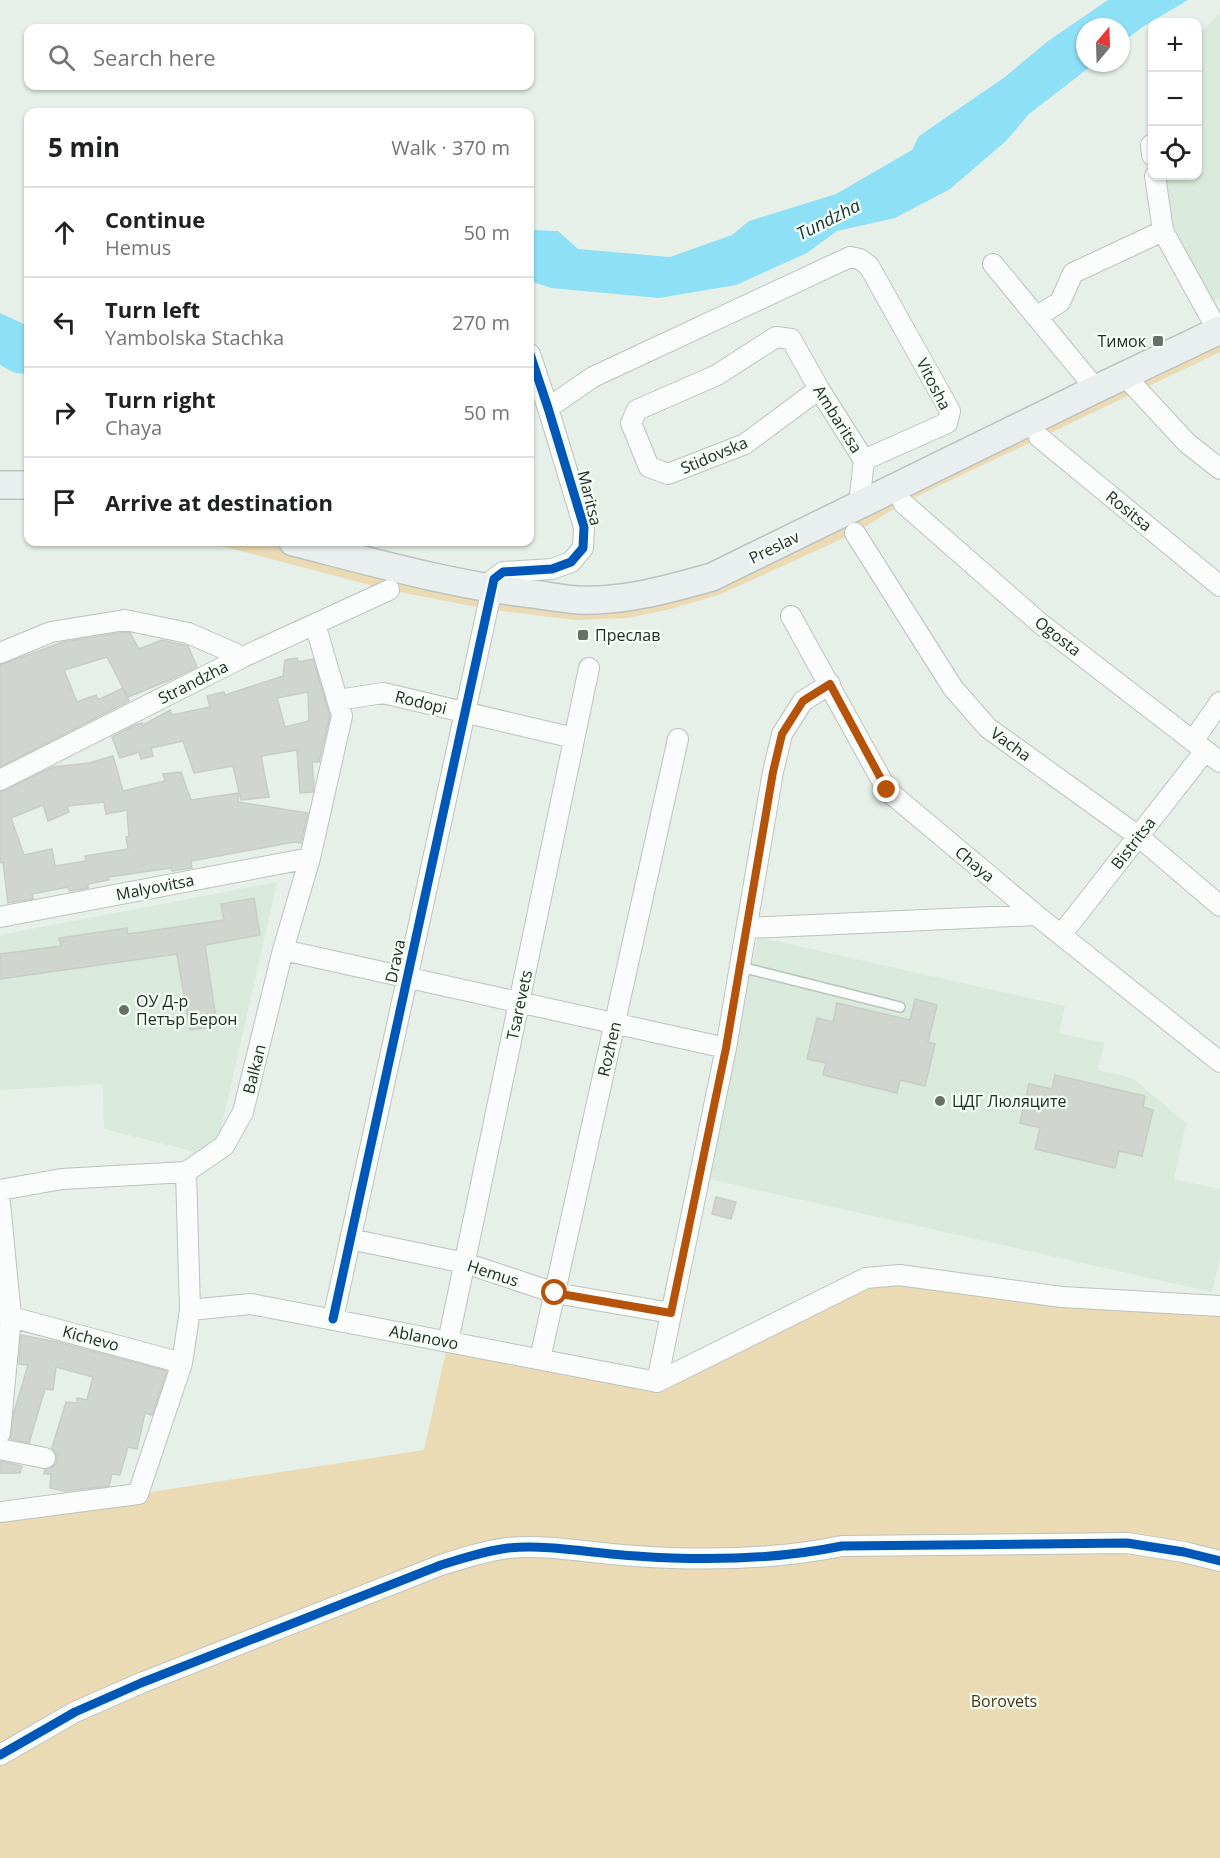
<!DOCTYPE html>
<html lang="en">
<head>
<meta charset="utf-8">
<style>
  body { margin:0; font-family:"Open Sans",sans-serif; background:#f2f2f2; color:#202124 }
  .controls { position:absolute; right:18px; top:18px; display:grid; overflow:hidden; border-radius:12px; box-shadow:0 2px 4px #0004 }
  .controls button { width:54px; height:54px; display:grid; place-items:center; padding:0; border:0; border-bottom:2px solid #e0e0e0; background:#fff; color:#202124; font:30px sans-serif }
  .compass { position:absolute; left:1076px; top:18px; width:54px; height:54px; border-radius:50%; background:#fff; box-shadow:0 2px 4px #0004; rotate:19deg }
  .stop { position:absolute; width:18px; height:18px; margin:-14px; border:4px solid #b45309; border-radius:50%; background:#fff }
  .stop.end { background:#b45309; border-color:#fff; box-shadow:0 2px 6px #0008 }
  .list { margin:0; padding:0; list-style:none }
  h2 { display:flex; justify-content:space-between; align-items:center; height:78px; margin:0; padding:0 24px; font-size:26px }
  h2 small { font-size:20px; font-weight:400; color:#757577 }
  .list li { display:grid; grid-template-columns:39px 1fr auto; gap:18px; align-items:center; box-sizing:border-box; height:90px; padding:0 24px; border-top:2px solid #e0e0e0 }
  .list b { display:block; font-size:22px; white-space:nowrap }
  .list p { margin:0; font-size:20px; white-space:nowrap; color:#757577 }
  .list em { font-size:20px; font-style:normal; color:#757577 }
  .icon { flex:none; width:33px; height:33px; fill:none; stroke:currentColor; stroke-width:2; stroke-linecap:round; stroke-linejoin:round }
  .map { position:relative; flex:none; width:1220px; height:1858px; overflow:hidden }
  .search { position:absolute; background:#fff; box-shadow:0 2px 4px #0004; left:24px; top:24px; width:510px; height:66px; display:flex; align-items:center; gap:15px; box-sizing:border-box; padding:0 21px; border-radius:12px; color:#757577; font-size:22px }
  .panel { position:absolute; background:#fff; box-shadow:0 2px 4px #0004; left:24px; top:108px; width:510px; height:438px; border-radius:12px }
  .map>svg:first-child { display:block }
</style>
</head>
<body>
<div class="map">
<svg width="1220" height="1858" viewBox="0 0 1220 1858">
  <rect width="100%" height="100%" fill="#e6efe8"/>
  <!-- built -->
  <path fill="#d9eadc" d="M1220 13V298L1204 305 1163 231 1155 176H1198V36Z
    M277 882 219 1138 196 1152 104 1129 103 1084 0 1090V935Z
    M758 937 1065 1006 1059 1033 1104 1043 1098 1070 1132 1078 1186 1123 1174 1179 1220 1189V1258L1212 1292 704 1178Z"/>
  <!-- green -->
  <path fill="#eadbb4" d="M1220 330V352L903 503 855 533 721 594 671 609 628 618 575 620 487 609 389 590 206 542H293L492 589H670Z
    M866 1278 1220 1308V1858H0V1512L138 1494 424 1450 448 1342 657 1382Z"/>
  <!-- water -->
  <path fill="#8ee0f7" d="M1108 0H1188L1144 26 1121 43V27H1085V63H1095L1029 114 1006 141 950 189 895 218 837 231 807 253 736 285 659 298 551 288 530 281V230L558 231 578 249 670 257 732 235 749 221 836 194 912 150 919 136 1005 77 1048 41Z
    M0 313 28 326V374L15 373 0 365Z"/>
  <!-- building -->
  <path fill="#d1d5cf" stroke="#c8ccc6" stroke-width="1.5" fill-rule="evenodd" d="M125 632 130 633 139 649 162 640 188 646 197 667 172 679 128 697 123 688 129 701 0 767V665L63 642ZM107 657 123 688 98 700 96 695 77 702 64 670Z
    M297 658 298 662 313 659 330 716 319 762H312L314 784 313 792 300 793 297 750 261 756 269 797 241 800 233 766 194 773 183 741 151 748 153 756 141 759 139 752 120 758 112 737 135 725 142 723 143 725 170 710 172 715 210 707 207 696 224 692 225 695 283 676 285 660ZM308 692 309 721 285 727 277 698Z
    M113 756 123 791 165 781 163 774 181 772 191 800 238 793V802L308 813 301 843 294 842 191 861 192 868 172 871 171 868 109 877V880L88 884V888L69 891 68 887 32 894 33 899 8 903 3 862 0 863V792L53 767 89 763ZM104 802 106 814 127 810 129 837H126L128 849 85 856 86 861 55 866 52 849 24 855 11 818 43 805 48 821 69 812 67 806Z
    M254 898 260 935 205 945 217 1026 190 1030 177 954 0 979V954L61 946 59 938 127 928 128 934 224 920 221 904Z
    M915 999 937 1005 928 1042 935 1044 925 1086 900 1080 897 1093 823 1075 826 1063 807 1059 817 1018 833 1022 837 1003 910 1020Z
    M1055 1075 1145 1096 1143 1107 1153 1110 1142 1156 1119 1151 1115 1168 1035 1149 1040 1128 1020 1123 1029 1084 1052 1089Z
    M716 1197 736 1202 731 1219 712 1214Z
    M21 1335 57 1342 167 1371 152 1415 145 1413 137 1449 128 1447 120 1475 112 1474 109 1486 65 1491 50 1488 51 1474H44L45 1470 54 1466 57 1461 56 1454 52 1448 66 1402 77 1403V1398L87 1400 93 1377 56 1367 53 1390 45 1389 29 1443 10 1439 14 1412 28 1365 19 1364Z
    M0 1461 22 1466 20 1473H0Z"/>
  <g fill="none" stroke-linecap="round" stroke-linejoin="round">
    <!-- service casing -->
    <g stroke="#bcc3bd" stroke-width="12">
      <path id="service" d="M741 967 900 1007"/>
    </g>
    <!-- minor casing -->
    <g stroke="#bcc3bd" stroke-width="22">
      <path id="minor" d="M1151 145 1152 155
        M1155 176 1163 231 1218 331
        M993 264 1096 389
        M1036 317 1060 302 1073 273 1163 231
        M1124 375 1187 443 1220 469
        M819 389 745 444 668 474 649 467 631 423 637 410 717 375 776 337 791 339 819 389 864 460 859 504
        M548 408 593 377 850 257 860 259 869 266 950 411 947 423 864 460
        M1039 437 1220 586
        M903 503 1041 624 1220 762
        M855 533 953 688 988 728 1138 836 1220 906
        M791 616 887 790 1036 915 1220 1062
        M0 653 51 632 125 620 188 633 243 657
        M338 700 383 693 574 738
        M1193 741 1220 702
        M0 780 243 657 389 590
        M0 917 310 858
        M748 928 1036 915
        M1061 935 1205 751
        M283 950 726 1048
        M0 1190 62 1179 186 1172
        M0 1203 11 1317 0 1433
        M350 1239 465 1263 555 1293 671 1313
        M190 1310 251 1304 657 1382
        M0 1314 182 1363
        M333 1319 494 579 503 572 552 569 571 562 583 548 584 527 548 408 530 354
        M448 1342 589 668
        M540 1359 678 739
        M657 1382 726 1048 773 772 782 734 803 701 830 684
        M657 1382 866 1278 899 1275 1062 1297 1220 1306
        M0 1449 45 1458
        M0 1512 138 1494 182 1363 190 1310 186 1172 224 1146 243 1112 283 950 310 858 342 716 315 624
        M0 1755 75 1712 141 1683 441 1565C463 1558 485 1551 508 1548 551 1544 594 1554 636 1556 706 1561 774 1560 842 1546L1127 1543 1184 1552 1220 1561"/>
    </g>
    <!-- secondary casing -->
    <g stroke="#bcc3bd" stroke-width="30">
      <path id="secondary" d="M0 485H28
        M293 542C372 562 452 585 533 594 548 596 563 599 578 600 624 602 669 589 712 577L1096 389 1220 330"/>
    </g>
    <!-- service -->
    <use href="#service" stroke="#fbfdfc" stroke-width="9"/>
    <!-- minor -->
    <use href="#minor" stroke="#fbfdfc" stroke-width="20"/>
    <!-- secondary -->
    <use href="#secondary" stroke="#e9efee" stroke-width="27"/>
    <!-- cycleway casing -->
    <g stroke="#f4fff6" stroke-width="13">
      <path id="cycleway" d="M333 1319 494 579 503 572 552 569 571 562 583 548 584 527 548 408 530 354
        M0 1755 75 1712 141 1683 441 1565C463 1558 485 1551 508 1548 551 1544 594 1554 636 1556 706 1561 774 1560 842 1546L1127 1543 1184 1552 1220 1561"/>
    </g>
    <!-- cycleway -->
    <use href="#cycleway" stroke="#0057b8" stroke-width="9"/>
  </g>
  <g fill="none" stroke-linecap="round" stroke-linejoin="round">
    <!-- route -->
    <path stroke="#b45309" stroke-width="8" d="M555 1293 671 1313 726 1048 773 772 782 734 803 701 830 684 887 790"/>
  </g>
  <!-- markers -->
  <g fill="#68706a" stroke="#f4fff6" stroke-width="2">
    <rect x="1152" y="335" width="12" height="12" rx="3"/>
    <rect x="577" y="629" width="12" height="12" rx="3"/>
    <circle cx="124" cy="1010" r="6"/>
    <circle cx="940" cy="1101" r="6"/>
  </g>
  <g text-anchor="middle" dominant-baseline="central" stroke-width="4.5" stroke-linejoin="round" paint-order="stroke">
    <!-- poi labels -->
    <g font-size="16" fill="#242b26" stroke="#f4fff6" text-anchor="start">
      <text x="1146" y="341" text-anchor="end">Тимок</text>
      <text x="595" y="635">Преслав</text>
      <text x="136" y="1001">ОУ Д-р<tspan x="136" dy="18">Петър Берон</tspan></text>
      <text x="952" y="1101">ЦДГ Люляците</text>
    </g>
    <!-- street labels -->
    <g font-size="16" fill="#242b26" stroke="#f4fff6">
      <text transform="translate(934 384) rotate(63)">Vitosha</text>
      <text transform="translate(838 419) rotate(58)">Ambaritsa</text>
      <text transform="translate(714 455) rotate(-23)">Stidovska</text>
      <text transform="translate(590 498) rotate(76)">Maritsa</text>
      <text transform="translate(1129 511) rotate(39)">Rositsa</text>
      <text transform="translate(774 547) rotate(-26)">Preslav</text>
      <text transform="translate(1058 636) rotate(38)">Ogosta</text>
      <text transform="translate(193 682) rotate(-27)">Strandzha</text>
      <text transform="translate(421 702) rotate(14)">Rodopi</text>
      <text transform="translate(1011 744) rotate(36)">Vacha</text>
      <text transform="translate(1133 843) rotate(-52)">Bistritsa</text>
      <text transform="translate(975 864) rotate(40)">Chaya</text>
      <text transform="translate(155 887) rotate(-11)">Malyovitsa</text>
      <text transform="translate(395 961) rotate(-78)">Drava</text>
      <text transform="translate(519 1005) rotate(-78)">Tsarevets</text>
      <text transform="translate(609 1049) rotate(-77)">Rozhen</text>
      <text transform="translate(254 1069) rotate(-76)">Balkan</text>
      <text transform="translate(493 1273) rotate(18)">Hemus</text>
      <text transform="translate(424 1337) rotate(11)">Ablanovo</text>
      <text transform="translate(91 1338) rotate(15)">Kichevo</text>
    </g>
    <!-- park labels -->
    <g font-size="16" fill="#473511" stroke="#f4fff6">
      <text x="1004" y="1701">Borovets</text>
    </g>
    <!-- water labels -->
    <g font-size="18" font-style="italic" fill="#1d3138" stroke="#f4fff6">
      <text transform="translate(828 219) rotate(-27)">Tundzha</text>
    </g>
  </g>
</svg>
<div class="controls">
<button>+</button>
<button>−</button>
<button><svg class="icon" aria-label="locate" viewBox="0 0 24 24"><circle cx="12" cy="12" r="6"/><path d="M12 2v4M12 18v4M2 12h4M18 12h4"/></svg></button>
</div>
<svg class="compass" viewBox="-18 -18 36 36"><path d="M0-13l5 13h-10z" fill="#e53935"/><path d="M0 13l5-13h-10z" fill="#757577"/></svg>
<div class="stop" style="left:555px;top:1293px"></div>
<div class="stop end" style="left:887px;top:790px"></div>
<div class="search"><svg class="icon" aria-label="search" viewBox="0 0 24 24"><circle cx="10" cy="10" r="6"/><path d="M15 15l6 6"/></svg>Search here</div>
<section class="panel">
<h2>5 min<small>Walk · 370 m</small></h2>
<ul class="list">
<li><svg class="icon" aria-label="ahead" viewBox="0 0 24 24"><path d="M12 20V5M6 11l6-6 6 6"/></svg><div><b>Continue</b><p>Hemus</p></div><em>50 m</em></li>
<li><svg class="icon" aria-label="left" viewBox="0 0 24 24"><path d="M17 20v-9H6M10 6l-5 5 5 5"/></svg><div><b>Turn left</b><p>Yambolska Stachka</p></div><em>270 m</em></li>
<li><svg class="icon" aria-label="right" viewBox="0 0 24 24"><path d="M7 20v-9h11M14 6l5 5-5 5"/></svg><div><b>Turn right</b><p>Chaya</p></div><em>50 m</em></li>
<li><svg class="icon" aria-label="arrive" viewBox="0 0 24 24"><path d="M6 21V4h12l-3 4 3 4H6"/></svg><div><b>Arrive at destination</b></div></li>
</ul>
</section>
</div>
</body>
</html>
